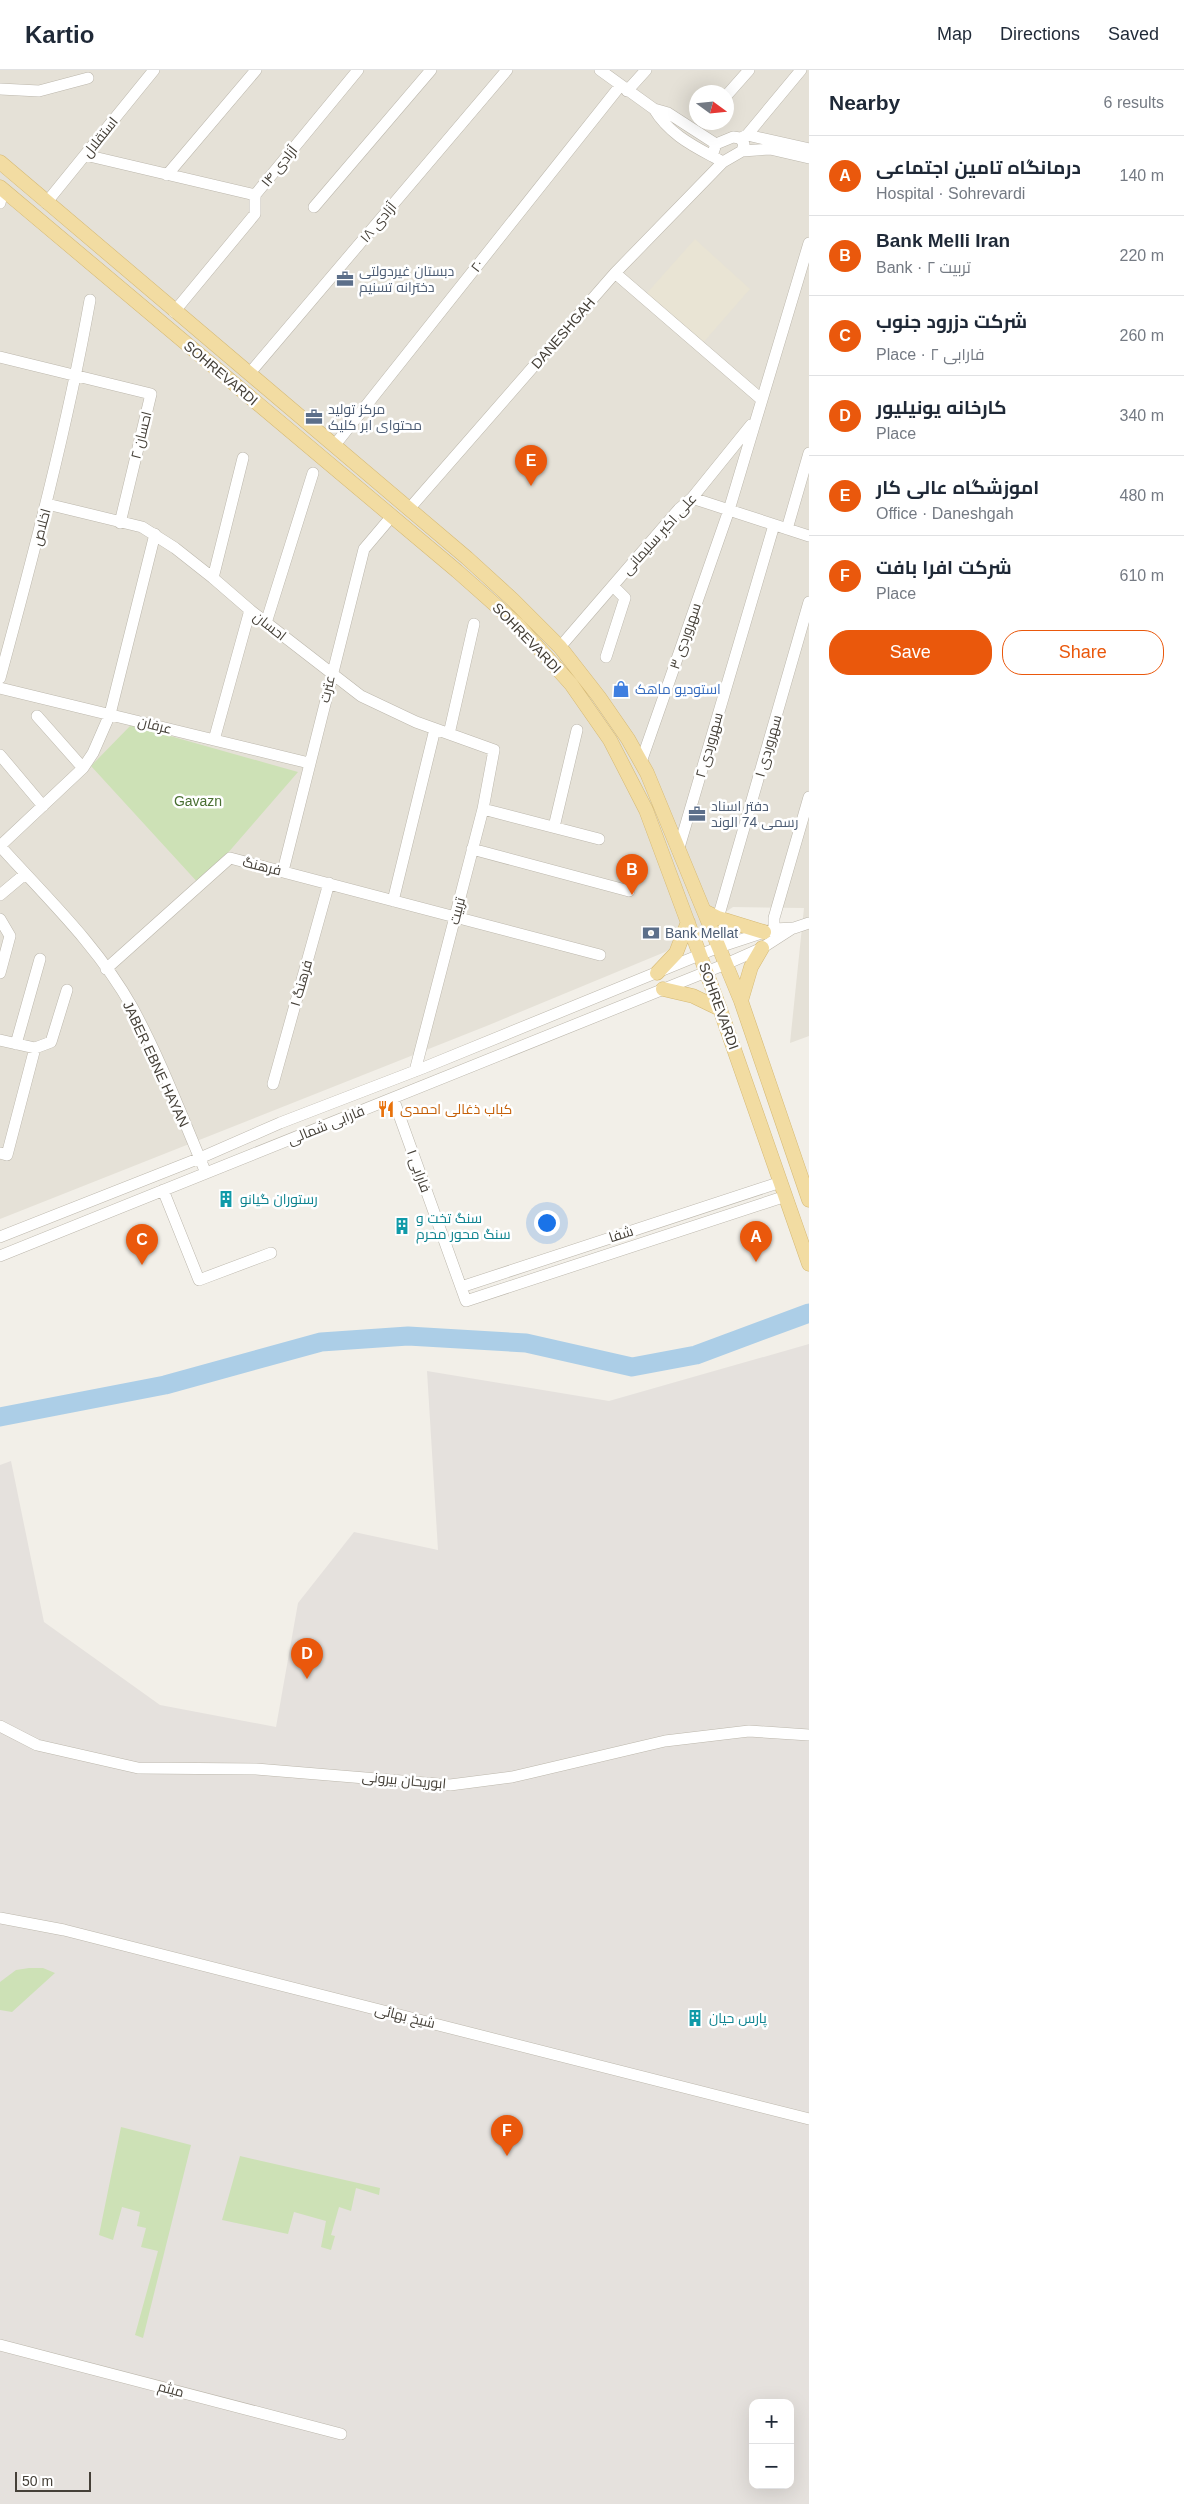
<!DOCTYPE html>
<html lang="en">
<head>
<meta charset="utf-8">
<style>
  body { margin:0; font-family:Arial,Cairo,sans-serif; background:#f2f2f3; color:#1f2937 }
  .controls { position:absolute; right:15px; bottom:15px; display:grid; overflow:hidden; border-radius:10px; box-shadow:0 5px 20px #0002 }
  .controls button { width:45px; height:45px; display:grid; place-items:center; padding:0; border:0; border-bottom:1px solid #e0e1e3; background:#fff; color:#1f2937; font:25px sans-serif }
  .compass { position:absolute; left:689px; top:15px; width:45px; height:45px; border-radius:50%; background:#fff; box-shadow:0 5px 20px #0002; rotate:105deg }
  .scale { position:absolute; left:15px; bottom:12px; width:76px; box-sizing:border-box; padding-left:5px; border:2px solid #454038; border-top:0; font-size:14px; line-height:18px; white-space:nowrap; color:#454038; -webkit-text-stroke:4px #fff; paint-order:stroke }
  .you { position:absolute; left:546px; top:1152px; width:18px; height:18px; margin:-12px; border:4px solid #fff; border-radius:50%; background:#1a73e8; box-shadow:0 0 0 8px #1a73e833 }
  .badge { display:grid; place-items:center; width:32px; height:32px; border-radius:50%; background:#ea580c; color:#fff; font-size:16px; font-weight:700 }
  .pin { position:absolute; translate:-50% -41px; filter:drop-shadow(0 1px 2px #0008) }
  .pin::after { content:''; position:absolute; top:26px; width:18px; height:15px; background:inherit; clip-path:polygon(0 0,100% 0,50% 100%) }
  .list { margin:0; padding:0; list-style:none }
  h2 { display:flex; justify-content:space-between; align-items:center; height:65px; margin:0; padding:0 20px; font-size:21px }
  h2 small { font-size:16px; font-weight:400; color:#747a83 }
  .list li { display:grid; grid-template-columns:32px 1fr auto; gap:15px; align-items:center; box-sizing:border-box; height:80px; padding:0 20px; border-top:1px solid #e0e1e3 }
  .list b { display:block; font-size:19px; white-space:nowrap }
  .list p { margin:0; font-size:16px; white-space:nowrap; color:#747a83 }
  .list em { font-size:16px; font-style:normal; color:#747a83 }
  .actions { display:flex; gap:10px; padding:15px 20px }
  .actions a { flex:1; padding:11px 0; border:1px solid #ea580c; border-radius:20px; text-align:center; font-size:18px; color:#ea580c }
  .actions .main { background:#ea580c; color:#fff }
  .map { position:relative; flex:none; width:809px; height:2434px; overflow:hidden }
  header { display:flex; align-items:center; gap:30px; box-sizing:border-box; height:70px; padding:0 25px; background:#fff; border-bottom:1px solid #e0e1e3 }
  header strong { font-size:24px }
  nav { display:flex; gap:28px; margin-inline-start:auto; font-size:18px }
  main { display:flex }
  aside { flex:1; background:#fff }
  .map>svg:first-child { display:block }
</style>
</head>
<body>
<header>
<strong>Kartio</strong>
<nav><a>Map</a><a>Directions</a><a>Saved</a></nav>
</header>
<main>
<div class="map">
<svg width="809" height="2434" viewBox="0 0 809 2434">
  <rect width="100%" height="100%" fill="#f2efe8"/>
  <!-- residential -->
  <path fill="#e5e1d7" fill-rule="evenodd" d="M0 0H809V966L790 973 804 838 733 837 665 882 489 955 0 1149ZM696 22H726V52H696Z"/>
  <!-- industrial -->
  <path fill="#e5e1dd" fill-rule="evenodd" d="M809 1274V2434H0V1395L11 1391 44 1552 160 1635 276 1657 298 1533 354 1462 438 1480 427 1301 609 1331ZM753 2333H790V2415H753Z"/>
  <!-- education -->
  <path fill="#e9e4d4" d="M695 169 750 219 702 274 646 224Z"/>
  <!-- green -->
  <path fill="#cde1b6" d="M131 655 298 702 200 815 91 696Z
    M29 1898H43L55 1903 12 1942 0 1940V1912L16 1900Z
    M121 2057 191 2075 143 2268 135 2265 158 2181 141 2177 146 2158 137 2156 140 2142 122 2137 113 2170 99 2165Z
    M240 2086 380 2118 379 2125 356 2118 351 2141 339 2137 331 2165 335 2166 331 2180 321 2177 326 2151 294 2142 288 2164 222 2150Z"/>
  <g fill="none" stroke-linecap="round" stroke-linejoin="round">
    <!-- river -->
    <path stroke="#accee7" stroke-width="19" d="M0 1347 165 1315 321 1272 408 1266 526 1273 632 1297 696 1285 809 1243"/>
    <!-- minor casing -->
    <g stroke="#bcb7ac" stroke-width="12">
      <path id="minor" d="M600 0 654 39 668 43 716 74
        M0 19 39 21 88 8
        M627 21 646 0
        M726 26 749 0
        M654 39C668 62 689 74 712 86
        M747 65 801 0
        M743 67 747 65 809 79
        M742 81 770 79 809 88
        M85 85 255 125
        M167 105 256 0
        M0 133 3 120
        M46 133 154 0
        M314 137 431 0
        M615 203 761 329
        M174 242 255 144V125L358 0
        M0 287 151 324 120 453
        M249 304 507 0
        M334 376 620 16
        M692 428 809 466
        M47 434 142 457 175 478 213 508 250 540 361 626 416 652 494 680 483 739 415 1001
        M409 439 615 203 723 92 742 81 744 74 740 68 733 67 716 74 712 86 723 92
        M787 459 809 383
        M213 508 243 388
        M266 553 313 403
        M560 577 679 439 692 428 751 355
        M606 587 625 528 613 516
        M0 608C34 483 67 358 90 230
        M0 618 309 693
        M37 646 83 698
        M449 664 474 554
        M214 670 250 540
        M0 685 43 736
        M641 692 729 440 809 173
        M483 739 599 769
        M554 757 577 660
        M0 776C46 827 98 876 132 937 161 990 182 1047 206 1103
        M0 776 83 698 93 683 110 644 155 464
        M472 779 629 821
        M678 781 774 455
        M283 801 364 479 392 446
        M0 825 25 804
        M393 831 435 659
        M718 848 809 532
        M0 849 10 866 0 903
        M774 859V848L809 727
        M106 899 230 788 600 885
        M0 970 35 978 7 1085 0 1083
        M16 974 40 889
        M35 978 51 972 67 920
        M273 1014 329 813
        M393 1028 466 1231 786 1126
        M163 1120 199 1210 271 1183
        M0 1167 200 1088 280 1053 423 998 719 877 774 859 794 858 809 853
        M0 1186 726 894 762 878 793 858
        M461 1217 781 1112
        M0 1656 37 1675 138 1698 256 1699 450 1715 512 1707 665 1671 749 1661 809 1665
        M0 1848 64 1860 809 2049
        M0 2275 341 2364"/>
    </g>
    <!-- major casing -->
    <g stroke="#d5b974" stroke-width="15">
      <path id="major" d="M0 92 467 488 513 530 560 577 599 627 628 669 647 703 741 931 809 1130
        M0 117 457 501 518 555 571 614 610 670 646 740 720 939 809 1194
        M704 841 718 848 764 862
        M657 903 676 883 688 852
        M663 919 693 926 720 939
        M741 931 751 897 762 878"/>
    </g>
    <!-- minor -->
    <use href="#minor" stroke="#fff" stroke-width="11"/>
    <!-- major -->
    <use href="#major" stroke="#f2dca2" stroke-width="14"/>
  </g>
  <!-- icons -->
  <defs>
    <g id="office-bare" transform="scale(1.35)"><path d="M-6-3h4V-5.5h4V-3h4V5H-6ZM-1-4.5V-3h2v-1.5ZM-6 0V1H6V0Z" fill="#5c6f8a" stroke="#fff" stroke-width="2.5" paint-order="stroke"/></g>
    <g id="shop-bare" transform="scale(1.35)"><path d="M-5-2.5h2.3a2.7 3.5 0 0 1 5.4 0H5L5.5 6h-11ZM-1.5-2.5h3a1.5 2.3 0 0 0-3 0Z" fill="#3f7fe0" stroke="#fff" stroke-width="2.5" paint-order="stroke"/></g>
    <g id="bank-bare" transform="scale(1.35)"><path d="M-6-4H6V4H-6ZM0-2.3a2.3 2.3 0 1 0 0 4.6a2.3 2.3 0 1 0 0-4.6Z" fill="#5c6f8a" stroke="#fff" stroke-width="2.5" paint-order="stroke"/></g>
    <g id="restaurant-bare" transform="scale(1.35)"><path d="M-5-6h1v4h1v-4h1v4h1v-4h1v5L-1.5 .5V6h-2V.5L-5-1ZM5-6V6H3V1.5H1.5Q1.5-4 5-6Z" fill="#e8710a" stroke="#fff" stroke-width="2.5" paint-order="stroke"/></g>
    <g id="building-bare" transform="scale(1.35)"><path d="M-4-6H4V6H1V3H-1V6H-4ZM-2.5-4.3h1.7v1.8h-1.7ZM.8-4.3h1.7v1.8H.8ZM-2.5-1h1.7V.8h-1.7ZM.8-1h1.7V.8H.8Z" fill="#0f9aa8" stroke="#fff" stroke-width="2.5" paint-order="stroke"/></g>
  </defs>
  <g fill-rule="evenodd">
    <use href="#office-bare" x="345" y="209"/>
    <use href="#office-bare" x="314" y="347"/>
    <use href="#shop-bare" x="621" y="619"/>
    <use href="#office-bare" x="697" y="744"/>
    <use href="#bank-bare" x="651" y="863"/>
    <use href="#restaurant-bare" x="386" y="1039"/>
    <use href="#building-bare" x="226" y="1129"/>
    <use href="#building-bare" x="402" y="1156"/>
    <use href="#building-bare" x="695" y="1948"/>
  </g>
  <g text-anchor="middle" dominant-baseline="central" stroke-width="5" stroke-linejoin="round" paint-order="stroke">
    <!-- street labels -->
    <g font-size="14" fill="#454038" stroke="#fff">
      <text transform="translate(100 67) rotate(-51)">استقلال</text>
      <text transform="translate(279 96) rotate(-51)">آزادی ۱۴</text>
      <text transform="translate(378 152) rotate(-50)">آزادی ۱۸</text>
      <text transform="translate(477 196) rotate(-52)">۲۰</text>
      <text transform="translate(563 263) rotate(-49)">DANESHGAH</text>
      <text transform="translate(221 303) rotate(40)">SOHREVARDI</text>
      <text transform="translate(141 365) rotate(-76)">احسان ۲</text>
      <text transform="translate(41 457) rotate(-75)">اخلاص</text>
      <text transform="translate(659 464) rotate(-48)">علی اکبر سلیمانی</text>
      <text transform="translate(270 556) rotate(38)">احسان</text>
      <text transform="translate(685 566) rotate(-71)">سهروردی ۳</text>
      <text transform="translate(527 568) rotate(46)">SOHREVARDI</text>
      <text transform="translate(327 619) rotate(-77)">عترت</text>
      <text transform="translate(155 655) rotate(14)">عرفان</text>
      <text transform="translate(709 675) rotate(-74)">سهروردی ۲</text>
      <text transform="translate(768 676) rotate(-74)">سهروردی ۱</text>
      <text transform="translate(262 796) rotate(14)">فرهنگ</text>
      <text transform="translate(457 841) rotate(-76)">تربیت</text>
      <text transform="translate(301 913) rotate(-74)">فرهنگ ۱</text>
      <text transform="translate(719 936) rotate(70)">SOHREVARDI</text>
      <text transform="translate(156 994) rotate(65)">JABER EBNE HAYAN</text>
      <text transform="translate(326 1055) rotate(-22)">فارابی شمالی</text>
      <text transform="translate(419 1101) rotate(70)">فارابی ۱</text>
      <text transform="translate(621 1164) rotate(-18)">شفا</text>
      <text transform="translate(404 1710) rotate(5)">ابوریحان بیرونی</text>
      <text transform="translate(405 1946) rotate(14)">شیخ بهائی</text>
      <text transform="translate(171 2319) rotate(15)">میثم</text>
    </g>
    <!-- service labels -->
    <g font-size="14" fill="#4e5e75" stroke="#fff" text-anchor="start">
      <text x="359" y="201">دبستان غیردولتی<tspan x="359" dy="16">دخترانه تسنیم</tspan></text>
      <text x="328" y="339">مرکز تولید<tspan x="328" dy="16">محتوای ابر کلیک</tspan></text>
      <text x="711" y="736">دفتر اسناد<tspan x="711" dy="16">رسمی 74 الوند</tspan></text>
      <text x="665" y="863">Bank Mellat</text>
    </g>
    <!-- shop labels -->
    <g font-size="14" fill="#366cbe" stroke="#fff" text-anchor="start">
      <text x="635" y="619">استودیو ماهک</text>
    </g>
    <!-- park labels -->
    <g font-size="14" fill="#496f32" stroke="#fff">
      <text x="198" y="731">Gavazn</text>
    </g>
    <!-- food labels -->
    <g font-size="14" fill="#c56008" stroke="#fff" text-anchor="start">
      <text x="400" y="1039">کباب ذغالی احمدی</text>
    </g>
    <!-- culture labels -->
    <g font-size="14" fill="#0d838f" stroke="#fff" text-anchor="start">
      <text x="240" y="1129">رستوران گیانو</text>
      <text x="416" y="1148">سنگ تخت و<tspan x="416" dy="16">سنگ محور محرم</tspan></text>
      <text x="709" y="1948">پارس حیان</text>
    </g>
  </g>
</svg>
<div class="controls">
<button>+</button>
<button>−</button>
</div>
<svg class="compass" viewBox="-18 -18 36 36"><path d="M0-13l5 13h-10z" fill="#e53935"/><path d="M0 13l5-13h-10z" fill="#747a83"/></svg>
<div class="scale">50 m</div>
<div class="you"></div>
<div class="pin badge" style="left:756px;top:1192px">A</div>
<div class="pin badge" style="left:632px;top:825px">B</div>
<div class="pin badge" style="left:142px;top:1195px">C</div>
<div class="pin badge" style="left:307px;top:1609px">D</div>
<div class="pin badge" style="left:531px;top:416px">E</div>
<div class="pin badge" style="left:507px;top:2086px">F</div>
</div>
<aside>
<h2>Nearby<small>6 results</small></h2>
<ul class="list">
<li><span class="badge">A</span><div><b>درمانگاه تامین اجتماعی</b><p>Hospital · Sohrevardi</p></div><em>140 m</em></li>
<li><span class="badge">B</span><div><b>Bank Melli Iran</b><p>Bank · تربیت ۲</p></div><em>220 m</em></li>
<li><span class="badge">C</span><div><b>شرکت دزرود جنوب</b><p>Place · فارابی ۲</p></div><em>260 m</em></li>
<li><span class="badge">D</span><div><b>کارخانه یونیلیور</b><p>Place</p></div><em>340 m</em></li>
<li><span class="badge">E</span><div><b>اموزشگاه عالی کار</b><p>Office · Daneshgah</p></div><em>480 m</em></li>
<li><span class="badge">F</span><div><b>شرکت افرا بافت</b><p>Place</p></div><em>610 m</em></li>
</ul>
<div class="actions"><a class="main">Save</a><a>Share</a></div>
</aside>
</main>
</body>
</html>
